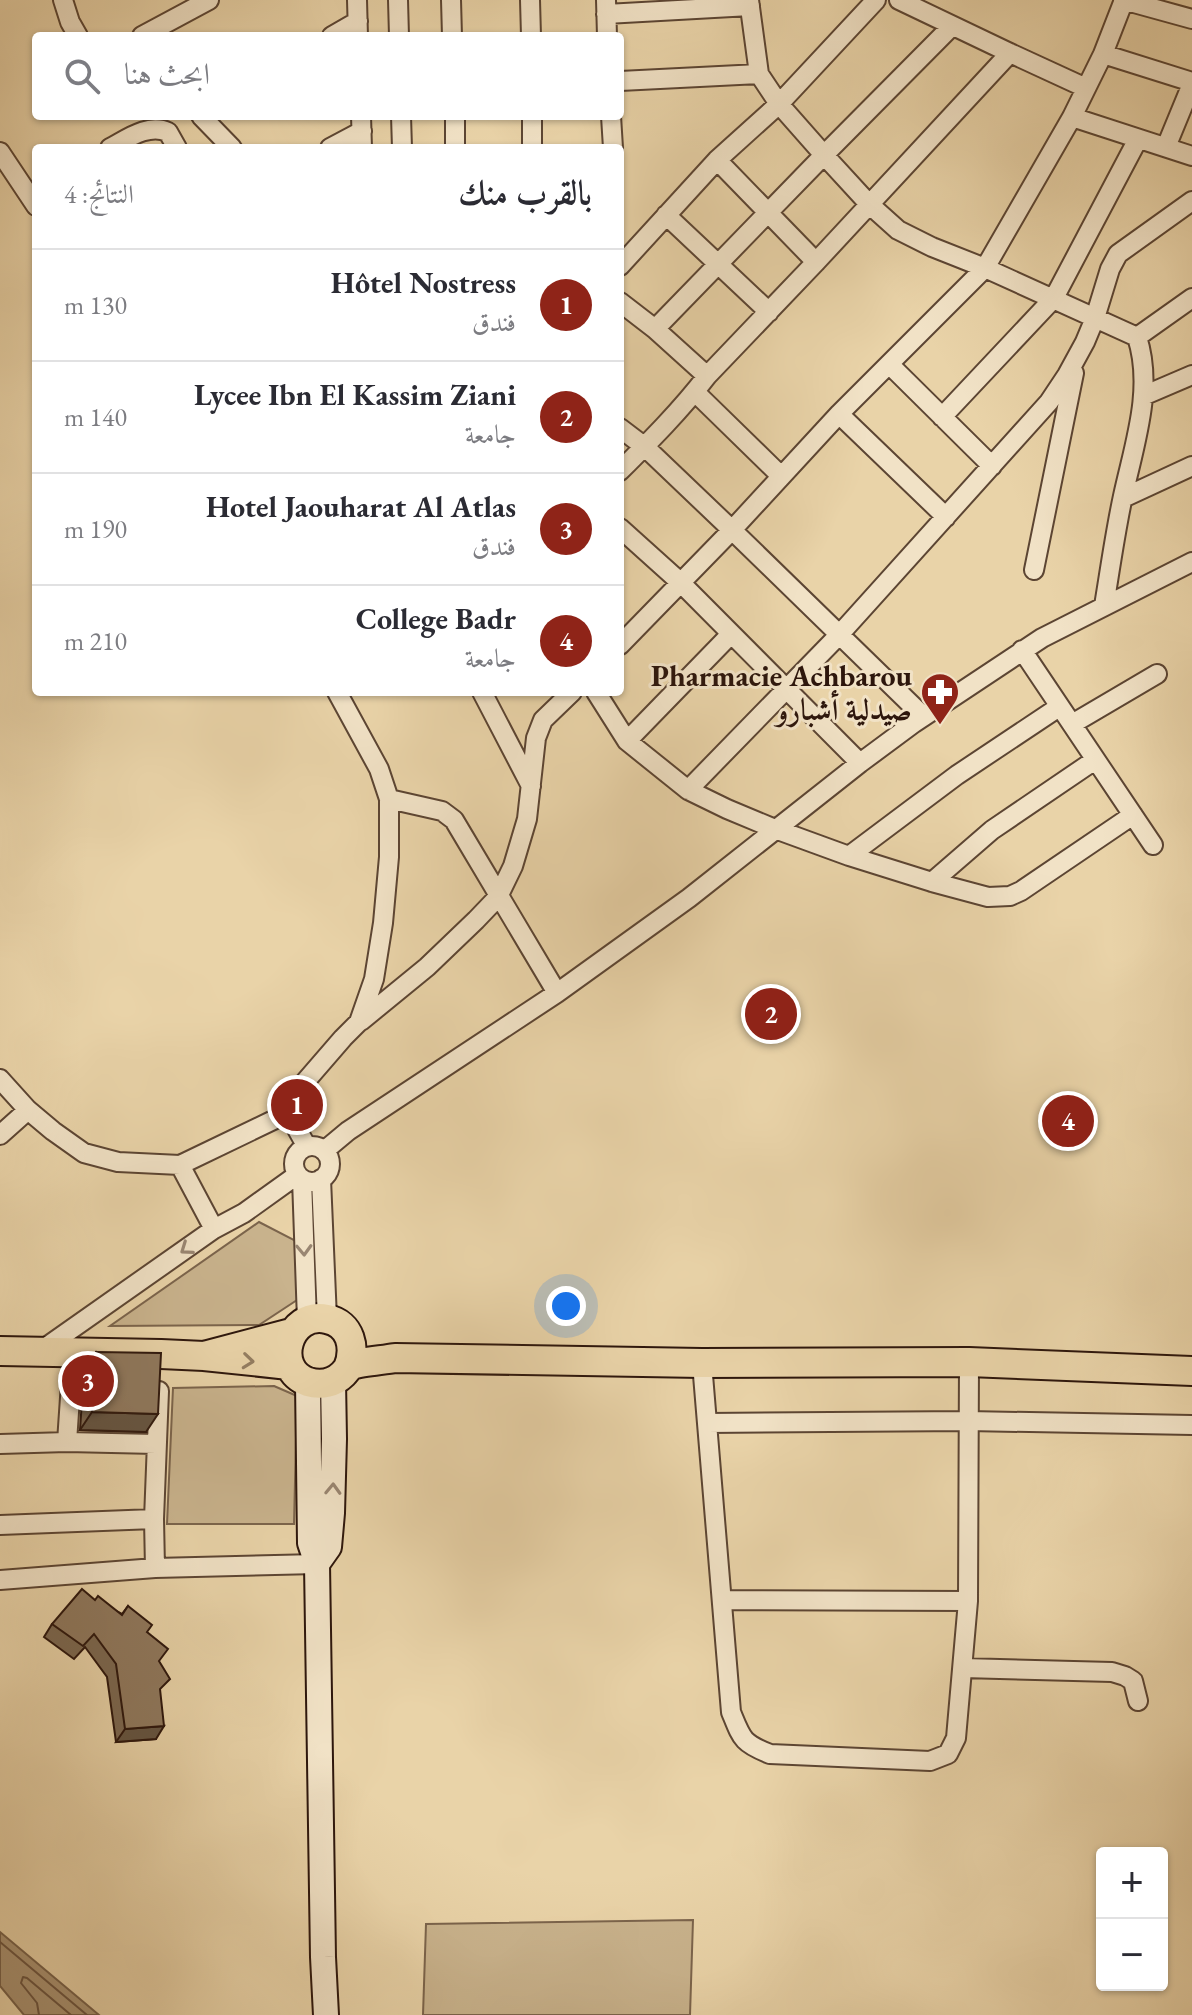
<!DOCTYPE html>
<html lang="ar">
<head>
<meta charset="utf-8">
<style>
  body { margin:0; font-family:"EB Garamond",Amiri,serif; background:#f2f2f3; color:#2b2b33; direction:rtl }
  .controls { position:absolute; right:24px; bottom:24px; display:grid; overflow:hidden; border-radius:8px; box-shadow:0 2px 6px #0004 }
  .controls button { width:72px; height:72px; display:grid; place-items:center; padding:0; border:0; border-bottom:2px solid #e1e1e2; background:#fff; color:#2b2b33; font:40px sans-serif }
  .you { position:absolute; left:566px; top:1306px; width:28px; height:28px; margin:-20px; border:6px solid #fff; border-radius:50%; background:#1a73e8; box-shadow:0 0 0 12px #1a73e833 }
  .badge { display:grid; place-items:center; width:52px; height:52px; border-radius:50%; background:#8f2418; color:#fff; font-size:26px; font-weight:700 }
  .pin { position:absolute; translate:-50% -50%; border:4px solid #fff; box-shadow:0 2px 8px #0006 }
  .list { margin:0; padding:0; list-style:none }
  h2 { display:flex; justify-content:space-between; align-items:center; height:104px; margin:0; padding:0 32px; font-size:34px }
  h2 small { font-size:26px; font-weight:400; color:#7c7c81 }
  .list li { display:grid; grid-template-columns:52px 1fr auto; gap:24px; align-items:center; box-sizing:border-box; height:112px; padding:0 32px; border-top:2px solid #e1e1e2 }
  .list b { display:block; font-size:30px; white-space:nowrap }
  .list p { margin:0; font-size:26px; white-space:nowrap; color:#7c7c81 }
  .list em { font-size:26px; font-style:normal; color:#7c7c81 }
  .icon { flex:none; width:44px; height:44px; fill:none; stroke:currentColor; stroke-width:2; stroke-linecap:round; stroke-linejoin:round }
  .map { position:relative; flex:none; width:1192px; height:2015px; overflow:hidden; direction:ltr }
  .search { position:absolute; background:#fff; box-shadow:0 2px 6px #0004; left:32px; top:32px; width:592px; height:88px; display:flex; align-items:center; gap:20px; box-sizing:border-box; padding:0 28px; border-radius:8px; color:#7c7c81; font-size:30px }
  .panel { position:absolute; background:#fff; box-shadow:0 2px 6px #0004; left:32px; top:144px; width:592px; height:552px; border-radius:8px; direction:rtl }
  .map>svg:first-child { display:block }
</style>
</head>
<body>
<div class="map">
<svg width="1192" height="2015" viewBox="0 0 1192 2015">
  <rect width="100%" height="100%" fill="#e9d3a8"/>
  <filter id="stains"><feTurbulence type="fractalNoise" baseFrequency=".0025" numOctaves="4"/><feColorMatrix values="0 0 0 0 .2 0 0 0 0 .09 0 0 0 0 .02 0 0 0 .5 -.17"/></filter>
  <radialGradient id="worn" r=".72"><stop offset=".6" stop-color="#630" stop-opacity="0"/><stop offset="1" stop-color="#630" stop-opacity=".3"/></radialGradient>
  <!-- green -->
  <path fill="#c9b38d" stroke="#7b644c" stroke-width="2" d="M259 1222 296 1241 297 1300 259 1325 110 1326Z
    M274 1386 297 1396 294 1524H167L173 1388Z
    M693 1920 690 2015H423L426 1924Z"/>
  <!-- water -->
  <path fill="#a99373" stroke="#77614a" stroke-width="2" d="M0 1932 99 2015H24L0 1986Z"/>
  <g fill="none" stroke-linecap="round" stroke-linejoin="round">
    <!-- shore -->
    <path stroke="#6b5440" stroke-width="2" d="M0 1942 87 2015
      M39 2015 37 2003 21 1983 23 1977 27 1978 71 2015"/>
    <!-- street casing -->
    <g stroke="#5c4533" stroke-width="22">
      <path id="street" d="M63 0 70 22 78 36
        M357 0 358 36
        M398 0 399 36
        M451 0 452 36
        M530 0 531 36
        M606 0 607 36
        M749 0 759 74
        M899 0 1010 53 1086 88
        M1123 0 1192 19
        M606 14 750 6
        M142 36 209 0
        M332 36 358 21
        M1103 54 1192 82
        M620 81 759 74 779 104 824 155 869 204 898 230 932 247 985 268 1137 337 1192 298
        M201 116 232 148
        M361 116 362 148
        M401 116 402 148
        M455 116V148
        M532 116V148
        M611 116 613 148
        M1072 117 1192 156
        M1166 147 1192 84
        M110 148C127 139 148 123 168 132L177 148
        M330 148 362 131
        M0 152 36 206
        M717 160 816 262
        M666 215 769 312
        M620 266 717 160 779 104 876 0
        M620 302 655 329 707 376
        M655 329 824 155 952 26
        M889 364 992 466
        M695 392 781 476
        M1143 396 1192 375
        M839 414 946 517
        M942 417 1054 298 1138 139
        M620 428 645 447 732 530 923 716
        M620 471C650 441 681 410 707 376L816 262 1010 53
        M1123 498 1192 466
        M620 528 680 582 860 763
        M1034 570 1074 373
        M1104 606C1110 570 1115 533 1123 496 1134 445 1154 389 1137 337
        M620 645 732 530 839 414 985 268 1072 117 1103 54 1124 0
        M1022 650 1153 845
        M482 692 531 786
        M596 692 627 741 688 790 727 809 775 829 849 856 932 882 988 897 1010 896 1021 891 1133 815
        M1072 724 1157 674
        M627 741 731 634
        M688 790 839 635 1049 402 1067 375 1085 342 1095 318 1110 269 1118 254 1192 201
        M389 799 442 811 454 820 557 993
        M849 856 957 775 1059 707
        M932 882 992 830 1095 760
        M361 1021 427 967 476 920 498 897 513 866 527 819 536 738 543 720 572 692
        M0 1079 28 1110 53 1131 84 1153 118 1162 180 1165 288 1113
        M0 1135 28 1110
        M294 1164a18 18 0 1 1 36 0a18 18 0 1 1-36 0Z
        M307 1147 288 1113 298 1090 343 1038 359 1022 374 979 383 923 389 857V799L379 769 337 692
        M324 1151 348 1131 557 993 689 898 860 763 914 723 1042 638 1192 562
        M180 1165 214 1229
        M302 1179 307 1320
        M321 1179 327 1319
        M39 1352 214 1229 244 1213 297 1175
        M702 1363 731 1712C742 1739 742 1743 770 1754L930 1761 948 1754 956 1738 968 1601 969 1362
        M707 1423 968 1421 1192 1425
        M67 1442 73 1353
        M0 1444 67 1442 156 1444
        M0 1525 154 1519
        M155 1568 154 1519 159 1391
        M0 1580 155 1568 317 1564
        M722 1600 968 1601
        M963 1668 1112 1672 1125 1676 1133 1681 1138 1701"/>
    </g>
    <!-- secondary casing -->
    <g stroke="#2d160c" stroke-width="28">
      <path id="secondary" d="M308 1382 310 1543 317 1564 323 1957 326 2015
        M317 1564 329 1547 332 1513 334 1439 333 1381"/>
    </g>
    <!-- primary casing -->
    <g stroke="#2d160c" stroke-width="32">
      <path id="primary" d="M0 1351 161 1354 204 1356
        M289 1365 204 1356 291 1333
        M348 1368C356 1348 351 1324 327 1319 288 1310 271 1369 308 1382 321 1386 334 1383 343 1374 346 1371 348 1367 352 1365 360 1362 384 1360 395 1358L702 1363 969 1362 1192 1371"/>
    </g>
    <!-- street -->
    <use href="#street" stroke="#f1e2c6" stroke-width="18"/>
    <!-- secondary -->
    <use href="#secondary" stroke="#f1e2c6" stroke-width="24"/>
    <!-- primary -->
    <use href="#primary" stroke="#e9d3a8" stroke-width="28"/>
  </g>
  <!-- wall -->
  <path fill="#7b6750" stroke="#2d160c" stroke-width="2" d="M96 1352 146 1432 80 1430 84 1370Z
    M94 1600 122 1614 128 1606 147 1632 159 1661 160 1692 156 1739 116 1742 107 1677 85 1647 74 1659 44 1637 52 1624Z"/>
  <!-- shaded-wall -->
  <path fill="#645441" stroke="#2d160c" stroke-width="2" d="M92 1412 158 1414 146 1432 80 1430Z
    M164 1726 156 1739 116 1742 125 1729Z"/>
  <!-- building -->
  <path fill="#8f785d" stroke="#2d160c" stroke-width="2" d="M96 1352 161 1353 158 1414 92 1412Z
    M82 1589 95 1600 98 1596 122 1615 128 1606 152 1625 147 1632 168 1649 159 1661 170 1679 160 1689 164 1726 125 1729 116 1664 94 1634 83 1646 52 1624Z"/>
  <!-- one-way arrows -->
  <defs><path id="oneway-chevron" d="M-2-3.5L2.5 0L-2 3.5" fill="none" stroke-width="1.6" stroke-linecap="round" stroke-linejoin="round" transform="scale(2)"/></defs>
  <g stroke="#998672">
    <use href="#oneway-chevron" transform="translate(186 1249) rotate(145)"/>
    <use href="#oneway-chevron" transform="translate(304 1250) rotate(88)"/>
    <use href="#oneway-chevron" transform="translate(333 1489) rotate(-88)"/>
  </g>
  <use stroke="#947e62" href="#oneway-chevron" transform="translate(248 1361) rotate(6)"/>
  <!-- icons -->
  <defs>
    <g id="pharmacy-pin" transform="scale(2)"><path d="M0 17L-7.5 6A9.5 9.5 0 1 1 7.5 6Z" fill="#8f2418" stroke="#f1e2c6"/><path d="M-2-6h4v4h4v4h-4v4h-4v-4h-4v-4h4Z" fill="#fff"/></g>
  </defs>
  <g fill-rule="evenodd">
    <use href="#pharmacy-pin" x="940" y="692"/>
  </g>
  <g text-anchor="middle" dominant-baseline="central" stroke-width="6" stroke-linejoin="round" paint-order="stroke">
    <!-- poi labels -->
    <g font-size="30" font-weight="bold" fill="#2d160c" stroke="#f1e2c6" text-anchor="end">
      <text x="912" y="675">Pharmacie Achbarou<tspan x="912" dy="34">صيدلية أشبارو</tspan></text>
    </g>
  </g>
  <rect width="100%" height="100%" filter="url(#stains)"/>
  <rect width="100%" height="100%" fill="url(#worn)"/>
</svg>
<div class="controls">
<button>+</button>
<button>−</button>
</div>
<div class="you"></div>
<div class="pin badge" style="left:297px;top:1105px">1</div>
<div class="pin badge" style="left:771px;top:1014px">2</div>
<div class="pin badge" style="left:88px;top:1381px">3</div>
<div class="pin badge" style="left:1068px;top:1121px">4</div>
<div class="search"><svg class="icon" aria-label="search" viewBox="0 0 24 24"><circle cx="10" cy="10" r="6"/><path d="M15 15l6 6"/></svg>ابحث هنا</div>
<section class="panel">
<h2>بالقرب منك<small>النتائج: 4</small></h2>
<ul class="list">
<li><span class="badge">1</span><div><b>Hôtel Nostress</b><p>فندق</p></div><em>130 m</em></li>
<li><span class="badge">2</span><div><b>Lycee Ibn El Kassim Ziani</b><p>جامعة</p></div><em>140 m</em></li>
<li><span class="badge">3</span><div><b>Hotel Jaouharat Al Atlas</b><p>فندق</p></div><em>190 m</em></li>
<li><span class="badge">4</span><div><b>College Badr</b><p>جامعة</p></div><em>210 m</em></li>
</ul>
</section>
</div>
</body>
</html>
